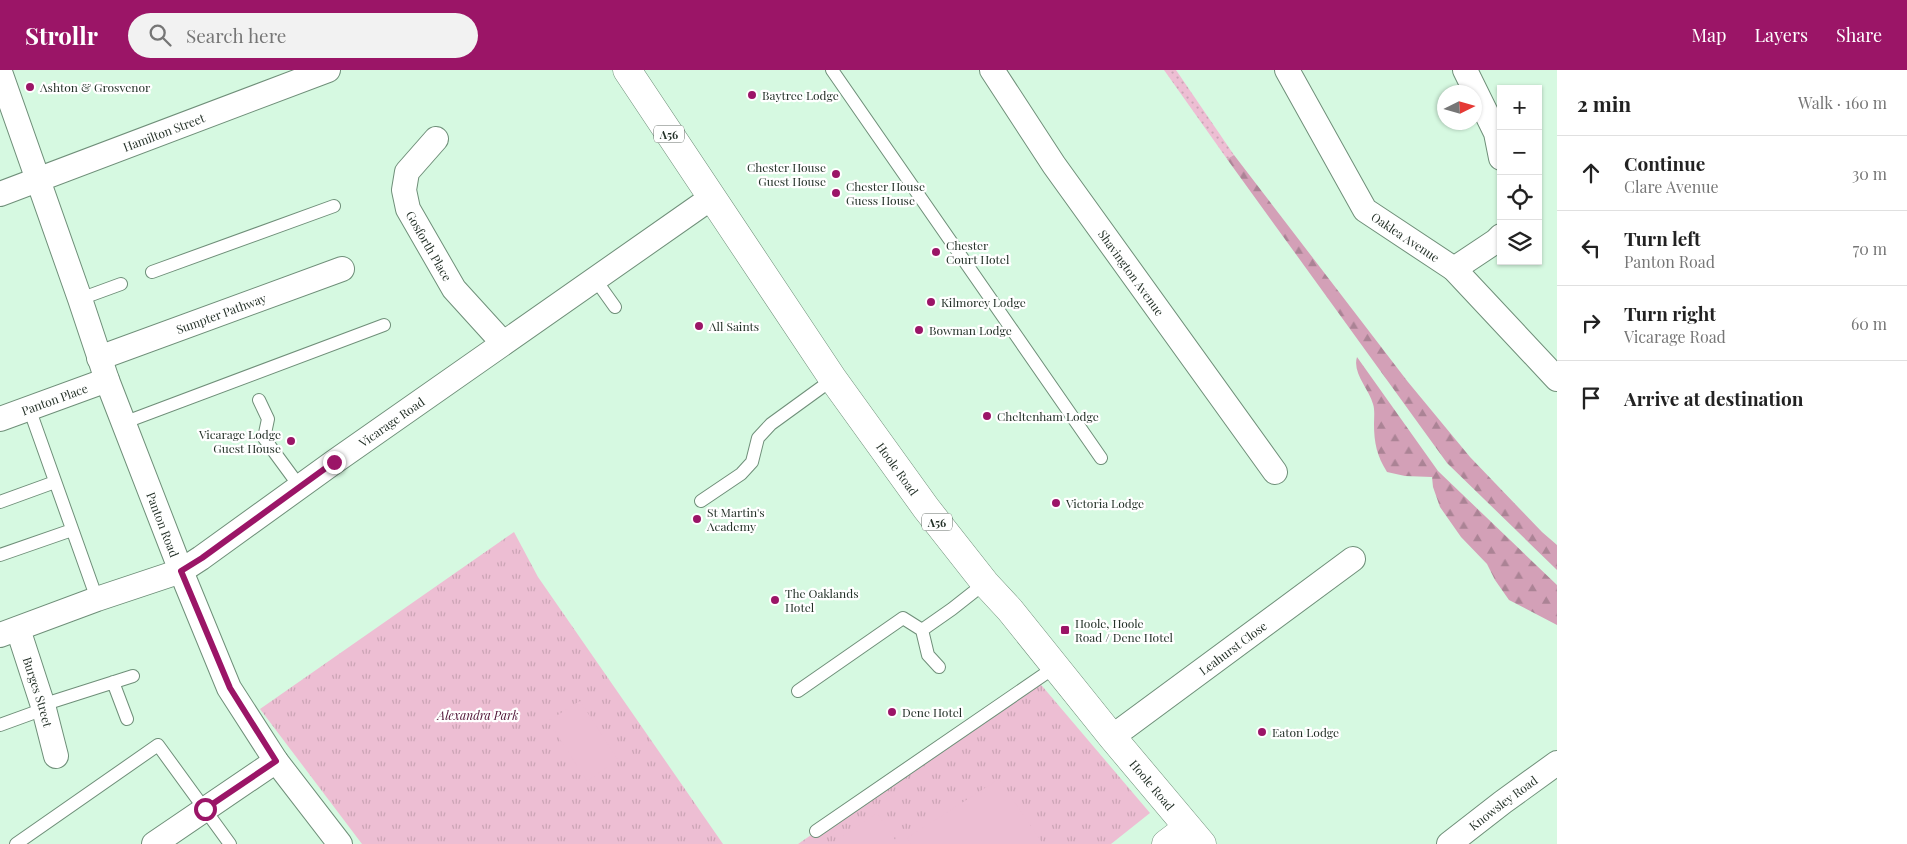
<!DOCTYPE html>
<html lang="en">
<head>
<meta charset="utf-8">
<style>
  body { margin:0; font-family:"Playfair Display",serif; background:#f2f2f2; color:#222 }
  .controls { position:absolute; right:15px; top:15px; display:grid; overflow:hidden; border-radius:0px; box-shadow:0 1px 4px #0004 }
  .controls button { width:45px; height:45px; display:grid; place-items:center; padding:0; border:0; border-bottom:1px solid #e0e0e0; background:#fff; color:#222; font:25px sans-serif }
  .compass { position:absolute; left:1437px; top:15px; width:45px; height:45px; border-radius:50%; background:#fff; box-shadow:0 1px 4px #0004; rotate:85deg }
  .stop { position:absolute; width:15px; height:15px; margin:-11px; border:4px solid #9b1567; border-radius:50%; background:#fff }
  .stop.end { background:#9b1567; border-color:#fff; box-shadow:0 1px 5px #0008 }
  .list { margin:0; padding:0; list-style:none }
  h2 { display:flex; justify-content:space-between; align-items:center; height:65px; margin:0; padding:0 20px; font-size:21px }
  h2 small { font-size:16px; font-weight:400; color:#767676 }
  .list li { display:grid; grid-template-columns:32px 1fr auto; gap:15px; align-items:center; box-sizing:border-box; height:75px; padding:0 20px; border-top:1px solid #e0e0e0 }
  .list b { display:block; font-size:19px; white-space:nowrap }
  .list p { margin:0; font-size:16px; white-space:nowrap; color:#767676 }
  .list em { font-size:16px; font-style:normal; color:#767676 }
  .icon { flex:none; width:28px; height:28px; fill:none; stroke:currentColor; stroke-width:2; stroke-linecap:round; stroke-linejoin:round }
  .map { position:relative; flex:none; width:1557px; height:774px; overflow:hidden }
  header { display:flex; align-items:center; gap:30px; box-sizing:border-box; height:70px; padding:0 25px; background:#9b1567; color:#fff }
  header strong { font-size:24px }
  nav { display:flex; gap:28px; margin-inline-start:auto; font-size:18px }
  .search { width:350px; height:45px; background:#f2f2f2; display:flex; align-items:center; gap:12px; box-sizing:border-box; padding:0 18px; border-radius:28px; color:#767676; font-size:19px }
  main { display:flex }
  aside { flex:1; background:#fff }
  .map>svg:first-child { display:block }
</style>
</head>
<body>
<header>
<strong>Strollr</strong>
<div class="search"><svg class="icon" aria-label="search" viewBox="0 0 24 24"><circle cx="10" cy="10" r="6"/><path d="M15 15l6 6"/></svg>Search here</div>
<nav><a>Map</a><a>Layers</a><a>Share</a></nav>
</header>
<main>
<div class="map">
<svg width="1557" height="774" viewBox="0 0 1557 774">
  <defs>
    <pattern id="grass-dots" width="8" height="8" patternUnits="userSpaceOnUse" patternTransform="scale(1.25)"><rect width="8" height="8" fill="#edbed3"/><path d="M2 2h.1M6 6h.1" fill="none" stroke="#cba4b5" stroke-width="1.8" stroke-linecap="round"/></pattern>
    <pattern id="forest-firs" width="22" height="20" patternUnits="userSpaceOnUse" patternTransform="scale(1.25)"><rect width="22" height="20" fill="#d3a0b7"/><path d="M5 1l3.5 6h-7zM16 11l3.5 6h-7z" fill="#ab8395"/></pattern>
    <pattern id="park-tufts" width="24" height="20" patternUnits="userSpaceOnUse" patternTransform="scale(1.25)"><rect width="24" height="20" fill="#edbed3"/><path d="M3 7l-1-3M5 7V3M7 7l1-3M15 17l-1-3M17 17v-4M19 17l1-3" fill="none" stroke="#cba4b5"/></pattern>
  </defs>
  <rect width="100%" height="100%" fill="#d6f9e1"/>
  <!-- grass -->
  <path fill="url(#grass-dots)" d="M1164 0H1176L1234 85 1227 89Z"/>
  <!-- forest -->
  <path fill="url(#forest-firs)" d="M1234 85 1408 312 1470 387 1542 462 1557 475V500L1447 393 1227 89Z
    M1357 287 1438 401 1557 515V555L1509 530 1495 510 1487 494 1461 467 1440 437 1433 417 1432 407 1405 406 1387 402C1377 386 1374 373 1374 354 1374 348 1375 340 1373 334 1369 319 1352 303 1357 287Z"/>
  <!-- park -->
  <path fill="url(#park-tufts)" d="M514 462 538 507 723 774H362L260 639Z
    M1037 610 1150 743 1111 774H798Z"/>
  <!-- pitch -->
  <path fill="#edbed3" d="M580 631 618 690 587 711 548 651Z
    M999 709 1043 774H911L907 768Z
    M877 743 898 774H831Z"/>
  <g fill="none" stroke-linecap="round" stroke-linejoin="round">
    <!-- lane casing -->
    <g stroke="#6f8f79" stroke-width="14">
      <path id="lane" d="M832 0 1101 388
        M152 202 334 136
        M595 209 615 237
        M80 229 121 214
        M259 330 268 349 264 368 300 417
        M29 338 97 529
        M123 353 384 255
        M701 431 741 404 752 392 758 368 771 354 833 309
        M0 432 55 412
        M0 485 72 460
        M939 597 928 585 922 560 952 539 985 513
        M113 612 127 649
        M798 621 903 548 922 560
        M42 635 133 606
        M0 655 44 639
        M816 761 1055 597
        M16 774 158 675 230 774"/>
    </g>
    <!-- street casing -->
    <g stroke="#6f8f79" stroke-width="26">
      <g id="street">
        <path id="s1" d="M992 0 1054 95 1275 402"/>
        <path id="s2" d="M1287 0 1365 140 1454 199 1557 309"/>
        <path d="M1465 0 1496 63 1501 88"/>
        <path id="s3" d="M0 2 80 229 107 310 181 501 229 618 276 691 340 774"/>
        <path id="s4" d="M436 69 407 102 404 120 408 139 454 219 503 273"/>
        <path id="s5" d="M0 124 328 0"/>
        <path d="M1454 199 1496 171 1501 166"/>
        <path id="s6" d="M99 288 342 199"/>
        <path id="s7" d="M0 349 107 310"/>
        <path id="s8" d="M18 559 44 639 56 686"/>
        <path id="s9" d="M0 565 97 529 181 501 201 488 334 392 711 128"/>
        <path id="s10" d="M1112 667 1353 489"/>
        <path d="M154 774 276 691"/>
        <path id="s11" d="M1449 774 1503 732 1557 693"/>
      </g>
    </g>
    <!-- secondary casing -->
    <g stroke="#6f8f79" stroke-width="29">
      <path id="secondary" d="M1166 774 1187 758"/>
    </g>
    <!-- highway casing -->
    <g stroke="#6f8f79" stroke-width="29">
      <g id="highway">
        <path id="s12" d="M627 0 833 309 926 438 985 513 1010 540 1112 667 1202 774"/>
      </g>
    </g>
    <!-- lane -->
    <use href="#lane" stroke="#fff" stroke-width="12"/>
    <!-- street -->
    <use href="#street" stroke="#fff" stroke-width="24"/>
    <!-- secondary -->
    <use href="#secondary" stroke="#fff" stroke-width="28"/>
    <!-- highway -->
    <use href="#highway" stroke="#fff" stroke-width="28"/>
  </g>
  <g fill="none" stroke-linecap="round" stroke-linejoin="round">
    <!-- route -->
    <path stroke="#9b1567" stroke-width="6" d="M205 739 276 691 230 618 181 501 202 488 334 392"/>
  </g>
  <!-- markers -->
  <g fill="#9b1567" stroke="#fff" stroke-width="2">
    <circle cx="30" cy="17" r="5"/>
    <circle cx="752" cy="25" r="5"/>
    <circle cx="836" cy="104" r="5"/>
    <circle cx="836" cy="123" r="5"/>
    <circle cx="936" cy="182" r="5"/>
    <circle cx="931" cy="232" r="5"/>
    <circle cx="699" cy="256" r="5"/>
    <circle cx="919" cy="260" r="5"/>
    <circle cx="987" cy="346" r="5"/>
    <circle cx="291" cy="371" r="5"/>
    <circle cx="1056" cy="433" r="5"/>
    <circle cx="697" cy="449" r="5"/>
    <circle cx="775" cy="530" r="5"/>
    <rect x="1060" y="555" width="10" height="10" rx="2.5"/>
    <circle cx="892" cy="642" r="5"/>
    <circle cx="1262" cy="662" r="5"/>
  </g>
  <g text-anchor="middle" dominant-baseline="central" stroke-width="4.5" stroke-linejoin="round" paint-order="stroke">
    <!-- shield labels -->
    <g fill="#fff" stroke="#666f68" stroke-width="1">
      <rect x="654" y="55.5" width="30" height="17" rx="4"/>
      <rect x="922" y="443.5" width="30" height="17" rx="4"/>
    </g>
    <g font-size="11" font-weight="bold" fill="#243128">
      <text x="669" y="64">A56</text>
      <text x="937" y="452">A56</text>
    </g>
    <!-- poi labels -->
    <g font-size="12" fill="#243128" stroke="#fff" text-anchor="start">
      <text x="40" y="17">Ashton &amp; Grosvenor</text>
      <text x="762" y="25">Baytree Lodge</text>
      <text x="826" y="97" text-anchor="end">Chester House<tspan x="826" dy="14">Guest House</tspan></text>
      <text x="846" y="116">Chester House<tspan x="846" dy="14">Guess House</tspan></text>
      <text x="946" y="175">Chester<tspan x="946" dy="14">Court Hotel</tspan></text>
      <text x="941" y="232">Kilmorey Lodge</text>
      <text x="709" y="256">All Saints</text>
      <text x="929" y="260">Bowman Lodge</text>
      <text x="997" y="346">Cheltenham Lodge</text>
      <text x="281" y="364" text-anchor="end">Vicarage Lodge<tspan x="281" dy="14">Guest House</tspan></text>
      <text x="1066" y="433">Victoria Lodge</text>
      <text x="707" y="442">St Martin's<tspan x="707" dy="14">Academy</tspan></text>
      <text x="785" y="523">The Oaklands<tspan x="785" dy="14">Hotel</tspan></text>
      <text x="1075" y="553">Hoole, Hoole<tspan x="1075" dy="14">Road / Dene Hotel</tspan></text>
      <text x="902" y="642">Dene Hotel</text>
      <text x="1272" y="662">Eaton Lodge</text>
    </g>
    <!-- street labels -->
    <g font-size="12" fill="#243128" stroke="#fff">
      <text stroke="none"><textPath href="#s5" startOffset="175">Hamilton Street</textPath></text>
      <text stroke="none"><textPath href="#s2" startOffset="209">Oaklea Avenue</textPath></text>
      <text stroke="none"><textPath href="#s4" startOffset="124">Gosforth Place</textPath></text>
      <text stroke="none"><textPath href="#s1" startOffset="246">Shavington Avenue</textPath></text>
      <text stroke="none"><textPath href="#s6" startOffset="130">Sumpter Pathway</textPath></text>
      <text stroke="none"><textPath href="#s7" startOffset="58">Panton Place</textPath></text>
      <text stroke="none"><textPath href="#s9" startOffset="450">Vicarage Road</textPath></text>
      <text stroke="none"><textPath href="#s12" startOffset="482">Hoole Road</textPath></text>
      <text stroke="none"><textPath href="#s3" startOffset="481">Panton Road</textPath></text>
      <text stroke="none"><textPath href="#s10" startOffset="150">Leahurst Close</textPath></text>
      <text stroke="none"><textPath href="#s8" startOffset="66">Burges Street</textPath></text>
      <text stroke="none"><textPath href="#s12" startOffset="888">Hoole Road</textPath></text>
      <text stroke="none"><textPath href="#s11" startOffset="68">Knowsley Road</textPath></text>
    </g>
    <!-- park labels -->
    <g font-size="12" font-style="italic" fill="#4d1033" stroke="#fff">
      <text x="478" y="645">Alexandra Park</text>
    </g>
  </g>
</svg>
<div class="controls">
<button>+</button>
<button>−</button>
<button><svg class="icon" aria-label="locate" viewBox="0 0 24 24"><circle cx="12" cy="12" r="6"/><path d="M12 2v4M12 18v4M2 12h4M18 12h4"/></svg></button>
<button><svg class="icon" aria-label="layers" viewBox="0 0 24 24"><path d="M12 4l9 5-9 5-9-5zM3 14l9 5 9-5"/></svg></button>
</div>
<svg class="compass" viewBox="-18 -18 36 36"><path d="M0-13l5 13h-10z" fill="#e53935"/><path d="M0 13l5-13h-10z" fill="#767676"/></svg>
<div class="stop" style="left:205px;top:739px"></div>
<div class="stop end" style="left:334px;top:392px"></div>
</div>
<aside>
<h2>2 min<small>Walk · 160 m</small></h2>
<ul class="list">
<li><svg class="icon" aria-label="ahead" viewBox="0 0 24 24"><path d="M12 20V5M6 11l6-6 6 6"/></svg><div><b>Continue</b><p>Clare Avenue</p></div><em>30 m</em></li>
<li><svg class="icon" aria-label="left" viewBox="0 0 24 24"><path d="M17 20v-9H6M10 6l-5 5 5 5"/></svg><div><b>Turn left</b><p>Panton Road</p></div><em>70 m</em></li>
<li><svg class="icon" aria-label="right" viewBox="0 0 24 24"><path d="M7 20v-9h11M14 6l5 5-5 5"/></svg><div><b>Turn right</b><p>Vicarage Road</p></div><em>60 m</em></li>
<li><svg class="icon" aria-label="arrive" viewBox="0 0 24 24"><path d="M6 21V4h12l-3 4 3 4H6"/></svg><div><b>Arrive at destination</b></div></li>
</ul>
</aside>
</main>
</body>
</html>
